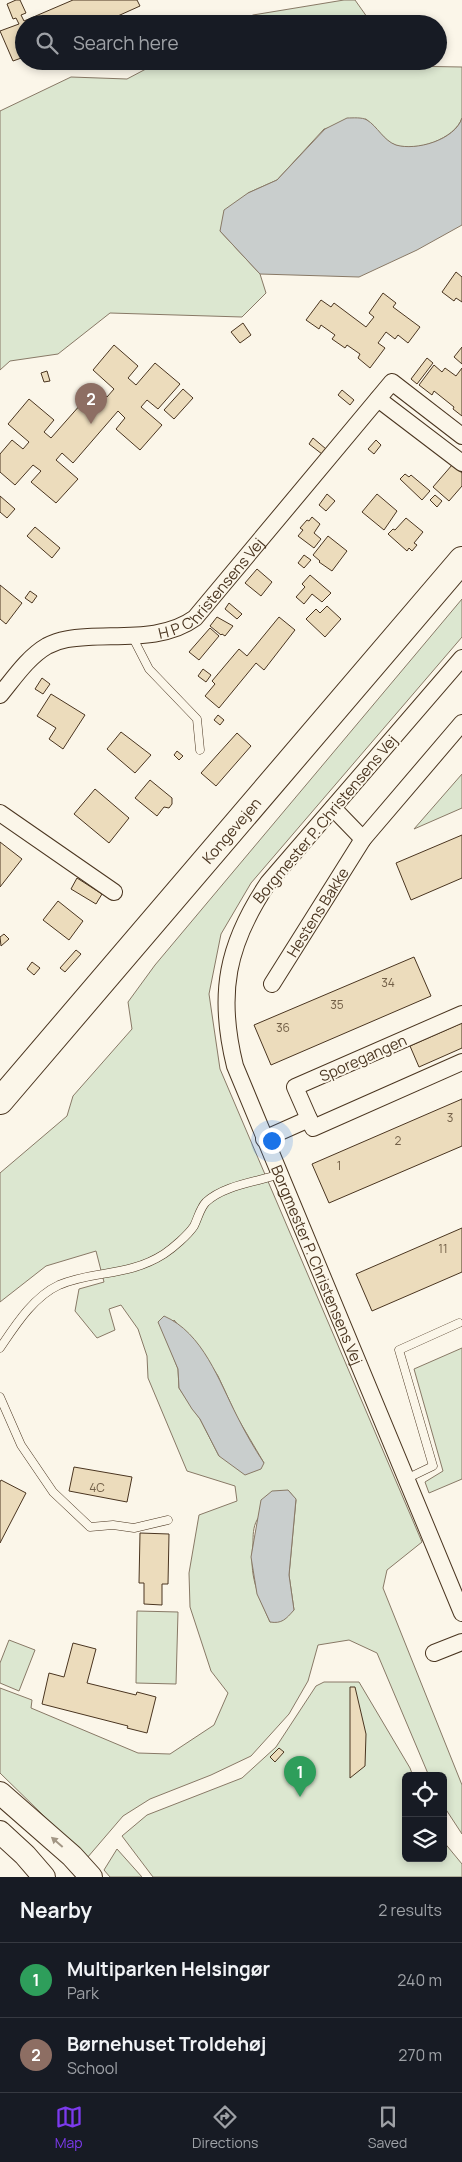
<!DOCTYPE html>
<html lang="en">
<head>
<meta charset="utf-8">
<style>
  body { margin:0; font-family:Manrope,sans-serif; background:#20242c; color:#f1f3f6 }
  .controls { position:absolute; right:15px; bottom:15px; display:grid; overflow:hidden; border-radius:8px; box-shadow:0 2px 8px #0003 }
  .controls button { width:45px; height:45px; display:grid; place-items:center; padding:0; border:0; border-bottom:1px solid #363941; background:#171b24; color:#f1f3f6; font:25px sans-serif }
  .you { position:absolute; left:271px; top:1140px; width:18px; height:18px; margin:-12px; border:4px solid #fff; border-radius:50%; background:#1a73e8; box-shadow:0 0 0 8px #1a73e833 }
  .badge { display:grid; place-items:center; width:32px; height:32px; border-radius:50%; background:#7c3aed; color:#fff; font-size:16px; font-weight:700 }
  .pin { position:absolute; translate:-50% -41px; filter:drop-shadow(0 1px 2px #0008) }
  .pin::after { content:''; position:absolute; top:26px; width:18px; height:15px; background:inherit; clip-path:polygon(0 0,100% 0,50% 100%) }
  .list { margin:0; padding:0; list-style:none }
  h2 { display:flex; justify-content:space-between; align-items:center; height:65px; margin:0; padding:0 20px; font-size:21px }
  h2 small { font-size:16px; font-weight:400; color:#9ea1a6 }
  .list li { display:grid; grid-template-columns:32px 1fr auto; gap:15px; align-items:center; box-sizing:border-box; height:75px; padding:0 20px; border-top:1px solid #363941 }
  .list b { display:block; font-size:19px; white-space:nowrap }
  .list p { margin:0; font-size:16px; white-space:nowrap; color:#9ea1a6 }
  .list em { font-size:16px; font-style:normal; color:#9ea1a6 }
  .icon { flex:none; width:28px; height:28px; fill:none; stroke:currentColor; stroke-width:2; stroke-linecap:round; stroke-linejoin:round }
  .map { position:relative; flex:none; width:462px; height:1877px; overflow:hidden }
  .search { position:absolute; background:#171b24; box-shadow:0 2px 8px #0003; left:15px; right:15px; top:15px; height:55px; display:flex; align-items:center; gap:12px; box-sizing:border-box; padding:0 18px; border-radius:28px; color:#9ea1a6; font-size:19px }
  .sheet { height:215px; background:#171b24 }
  nav { display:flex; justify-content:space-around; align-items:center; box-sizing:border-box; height:70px; border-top:1px solid #363941; background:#171b24; font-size:14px; color:#9ea1a6 }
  nav a { display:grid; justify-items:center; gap:2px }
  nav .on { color:#7c3aed }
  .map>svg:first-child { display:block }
</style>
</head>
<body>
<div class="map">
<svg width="462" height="1877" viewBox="0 0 462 1877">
  <rect width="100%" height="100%" fill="#fbf6e9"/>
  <!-- green -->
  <path fill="#dce7d0" stroke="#887966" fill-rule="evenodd" d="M344 0H355L372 24H235L253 15Z
    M161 61H400L403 66 462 67V118C455 139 415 153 395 145 385 141 374 126 366 119L324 129 277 180 248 193 220 231 260 274 266 293 242 317 110 313 58 354 10 361 0 370V111L71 77 127 79Z
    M462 599V637L251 883 221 934 209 994 220 1069 422 1542 387 1570 383 1588 462 1785V1834L443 1805V1776H429L377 1653 349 1640 318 1645 308 1681 289 1714 251 1756 211 1775 150 1799 123 1816 87 1858 0 1773V1688L32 1700 31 1708 138 1753 170 1754 214 1725 228 1693 211 1671 190 1607 189 1573 199 1515 237 1501 235 1486 187 1471 148 1378 147 1356 138 1329 121 1305 109 1309 115 1330 97 1338 75 1311 79 1289 104 1282 96 1251 46 1266 0 1302V1173L67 1116 73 1096 132 1029 128 1002 155 965ZM174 1320 205 1356 218 1376 237 1417 264 1463 219 1456 200 1419 179 1388 178 1369 166 1338ZM288 1490 296 1500 289 1575 294 1610 270 1622C257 1592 249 1577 253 1543 253 1536 253 1527 257 1520 262 1509 279 1499 288 1490Z
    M462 774V808L414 829Z
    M462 1348V1479L429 1493 425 1482 443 1471 414 1369Z
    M137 1611 178 1612 176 1684 136 1683Z
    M9 1640 35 1650 19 1691 0 1683V1663Z
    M324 1682H359L410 1768 413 1776H406V1858H443V1841L462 1864V1877H153L122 1836 147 1815 242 1778 276 1747 316 1686Z
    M117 1849 142 1877H110L104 1870Z"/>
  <!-- water -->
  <path fill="#c9cecd" stroke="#887966" d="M347 118C353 118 362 117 367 120 377 126 384 141 396 145 416 151 455 140 462 118V225L417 250 359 277 260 274 220 231 224 210 248 193 277 180 325 129Z
    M164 1316C203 1333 219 1381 237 1416 245 1432 254 1448 264 1463L261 1469 245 1475 219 1456 200 1419 192 1409 179 1388 178 1369 158 1322Z
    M288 1490 296 1499 289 1575 294 1610C286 1619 282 1624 270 1622L257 1594 251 1557 261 1500 272 1491Z"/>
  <!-- building -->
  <path fill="#ecdcbc" stroke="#4a3520" d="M16 0H20L26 13 21 15 24 21 73 0H137L140 6 100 24H24V57L13 61 0 31 19 24 16 18 13 19 7 4Z
    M456 272 462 277V302L456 298 454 301 442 292Z
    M383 293 396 303 393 307 420 327 408 343 398 335 395 339 386 332 378 343 385 348 370 368 358 358 360 354 347 345 345 348 332 339 335 335 321 325 319 329 306 320 321 300 331 307 334 303 366 327 374 317 369 313Z
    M243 323 251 335 240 343 231 332Z
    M114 345 138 366 128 378 136 385 155 363 180 384 158 409 147 400 141 407 162 425 140 450 116 429 125 418 118 411 73 463 62 453 56 460 78 479 56 503 31 482 41 471 33 465 15 485 0 472V454L12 440 23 449 29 442 8 424 29 399 54 420 44 432 51 438 96 387 107 397 114 389 93 370Z
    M462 347V364L454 357Z
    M427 358 433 363 417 384 411 379Z
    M434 365 442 372 445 368 456 376 462 368V416L453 409 454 407 434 391 432 395 419 385Z
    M47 371 50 381 44 382 41 373Z
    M183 389 193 398 174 419 164 410Z
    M342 390 354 400 350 405 338 395Z
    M313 438 326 449 322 454 309 444Z
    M376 440 381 445 374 454 368 449Z
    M452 465 462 473V486L449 501 433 487Z
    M405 474 409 477 411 475 430 491 422 500 400 479Z
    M327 494 335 501 326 511 319 505Z
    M377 494 397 511 384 530 362 512Z
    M435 495 442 501 437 507 430 500Z
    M0 496 15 509 7 518 0 512Z
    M312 517 320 524 314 533 321 539 314 548 298 536 303 530 300 528 307 520 309 521Z
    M406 518 423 532 414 543 417 545 412 551 409 548 407 551 388 534 393 529 395 530Z
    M35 527 60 548 52 558 27 536Z
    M328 536 347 551 332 571 319 562 320 561 313 555Z
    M304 555 311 560 304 568 298 563Z
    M257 569 272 582 261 596 245 583Z
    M310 575 331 593 322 602 312 594 304 604 296 597 305 587 302 584Z
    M0 585 22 603 6 624 0 619Z
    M30 591 37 596 32 603 25 598Z
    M229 603 242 614 237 619 225 609Z
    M327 606 341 619 325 637 306 619 316 609 320 613Z
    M217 617 233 626 225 636 222 634 221 635 210 626Z
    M279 617 295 630 264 670 256 663 219 708 205 696 215 684 212 681 239 649 247 656Z
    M210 628 219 636 199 660 189 652Z
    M203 669 211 675 206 682 198 676Z
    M42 678 50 684 43 694 35 689Z
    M51 694 85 715 63 749 49 739 56 728 37 716Z
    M218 715 224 720 220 725 214 720Z
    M121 732 151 755 135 773 107 749Z
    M237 733 251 746 216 786 201 773Z
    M177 751 183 756 179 760 174 755Z
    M150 780 172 798V804L169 808 164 807 157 816 135 798Z
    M95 789 129 818 109 843 74 814Z
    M462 835V878L411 900 396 863Z
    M0 842 22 859 0 887Z
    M77 878 102 894 96 904 71 889Z
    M58 901 83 921 69 940 43 920Z
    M4 934 9 939 1 946 0 937Z
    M76 950 81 954 65 972 60 968Z
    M414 957 431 996 271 1065 254 1025Z
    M32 962 40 968 34 975 27 969Z
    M462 1023V1048L419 1067 410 1046Z
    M462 1099V1146L329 1203 312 1164Z
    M462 1228V1272L372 1311 356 1274Z
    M74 1467 132 1477 127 1502 69 1491Z
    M1 1480 26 1493 0 1543V1482Z
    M140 1533 169 1534 168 1584H162V1605L144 1604V1583H139Z
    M73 1643 96 1649 87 1683 136 1695 137 1692 156 1697 147 1733 127 1728 128 1726 42 1704 49 1673 64 1677Z
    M350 1687H355L366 1734 365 1766 350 1778Z
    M279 1748 284 1752 275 1762 270 1757Z"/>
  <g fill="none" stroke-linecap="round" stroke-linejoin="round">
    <!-- service casing -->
    <g stroke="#4a3520" stroke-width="9">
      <path id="service" d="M132 636 149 669 197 719 200 750
        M0 1348C15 1326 33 1297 59 1285 94 1270 128 1277 164 1254 173 1248 188 1235 194 1226 198 1218 200 1208 206 1202 224 1185 257 1182 280 1174
        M0 1397 21 1445 53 1492 90 1527 113 1525 134 1528 168 1520
        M406 1479 433 1466 399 1350 459 1323"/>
    </g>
    <!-- minor casing -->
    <g stroke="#4a3520" stroke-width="18">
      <g id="minor">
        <path d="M378 399 462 463"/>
        <path id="s1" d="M462 658 268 883C227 944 217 994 235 1066L462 1613"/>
        <path id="s2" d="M0 695C14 678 28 657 47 646 60 639 73 638 88 637 123 635 165 640 195 618L392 382 462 436"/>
        <path d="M333 808 363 839"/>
        <path d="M0 813 114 892"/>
        <path id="s3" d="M272 984 363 839 462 723"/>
        <path d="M462 1014 295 1087 313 1128 462 1062"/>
        <path d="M264 1139 309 1119"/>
        <path d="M434 1653 462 1642"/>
      </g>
    </g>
    <!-- secondary casing -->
    <g stroke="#4a3520" stroke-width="24">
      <path id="secondary" d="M0 1793 72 1856 91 1877
        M0 1832 25 1855 44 1877"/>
    </g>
    <!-- primary casing -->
    <g stroke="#4a3520" stroke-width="28">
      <g id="primary">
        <path id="s4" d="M0 1101 462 560"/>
      </g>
    </g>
    <!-- service -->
    <use href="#service" stroke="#fbf6e9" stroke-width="8"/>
    <!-- minor -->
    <use href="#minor" stroke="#fbf6e9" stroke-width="16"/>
    <!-- secondary -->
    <use href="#secondary" stroke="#fbf6e9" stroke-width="22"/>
    <!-- primary -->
    <use href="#primary" stroke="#fbf6e9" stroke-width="26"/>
  </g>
  <!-- one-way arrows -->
  <defs><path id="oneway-solid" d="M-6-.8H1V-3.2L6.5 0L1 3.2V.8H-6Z" transform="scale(1.25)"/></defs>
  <use fill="#a29684" href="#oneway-solid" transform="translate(57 1842) rotate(-139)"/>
  <g text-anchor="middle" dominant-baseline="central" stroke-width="4" stroke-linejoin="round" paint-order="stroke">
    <!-- number labels -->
    <g font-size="12" fill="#725f47">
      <text x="388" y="982">34</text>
      <text x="337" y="1004">35</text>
      <text x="283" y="1027">36</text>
      <text x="450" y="1117">3</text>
      <text x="398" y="1140">2</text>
      <text x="339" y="1165">1</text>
      <text x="443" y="1248">11</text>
      <text x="97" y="1487">4C</text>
    </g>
    <!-- street labels -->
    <g font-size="15" fill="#4a3520" stroke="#fbf6e9">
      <text stroke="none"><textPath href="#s2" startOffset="252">H P Christensens Vej</textPath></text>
      <text transform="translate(325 819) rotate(-50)">Borgmester P. Christensens Vej</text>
      <text stroke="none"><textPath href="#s4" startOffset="356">Kongevejen</textPath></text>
      <text stroke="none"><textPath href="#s3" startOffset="85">Hestens Bakke</textPath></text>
      <text transform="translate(363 1058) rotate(-24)">Sporegangen</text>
      <text stroke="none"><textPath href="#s1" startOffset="705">Borgmester P. Christensens Vej</textPath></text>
    </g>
  </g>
</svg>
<div class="controls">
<button><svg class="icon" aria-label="locate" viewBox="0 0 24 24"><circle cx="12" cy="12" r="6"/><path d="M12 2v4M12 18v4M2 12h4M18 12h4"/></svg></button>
<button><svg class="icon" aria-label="layers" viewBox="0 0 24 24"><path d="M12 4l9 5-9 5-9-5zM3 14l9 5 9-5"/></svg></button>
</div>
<div class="you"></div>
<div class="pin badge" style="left:300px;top:1797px;background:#2e9e5b">1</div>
<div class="pin badge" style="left:91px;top:424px;background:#8d6e63">2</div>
<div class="search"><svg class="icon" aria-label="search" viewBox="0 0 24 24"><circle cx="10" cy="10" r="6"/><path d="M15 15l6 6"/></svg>Search here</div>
</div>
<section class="sheet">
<h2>Nearby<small>2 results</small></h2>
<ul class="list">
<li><span class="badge" style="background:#2e9e5b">1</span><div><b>Multiparken Helsingør</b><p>Park</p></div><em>240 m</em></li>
<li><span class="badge" style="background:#8d6e63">2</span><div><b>Børnehuset Troldehøj</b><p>School</p></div><em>270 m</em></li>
</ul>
</section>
<nav>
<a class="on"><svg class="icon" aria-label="map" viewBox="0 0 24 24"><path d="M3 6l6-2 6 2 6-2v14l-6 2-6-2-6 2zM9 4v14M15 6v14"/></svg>Map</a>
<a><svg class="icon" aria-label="directions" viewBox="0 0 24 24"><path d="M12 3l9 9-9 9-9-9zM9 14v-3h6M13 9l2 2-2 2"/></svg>Directions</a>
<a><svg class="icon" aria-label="saved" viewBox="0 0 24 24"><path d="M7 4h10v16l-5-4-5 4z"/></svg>Saved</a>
</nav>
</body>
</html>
